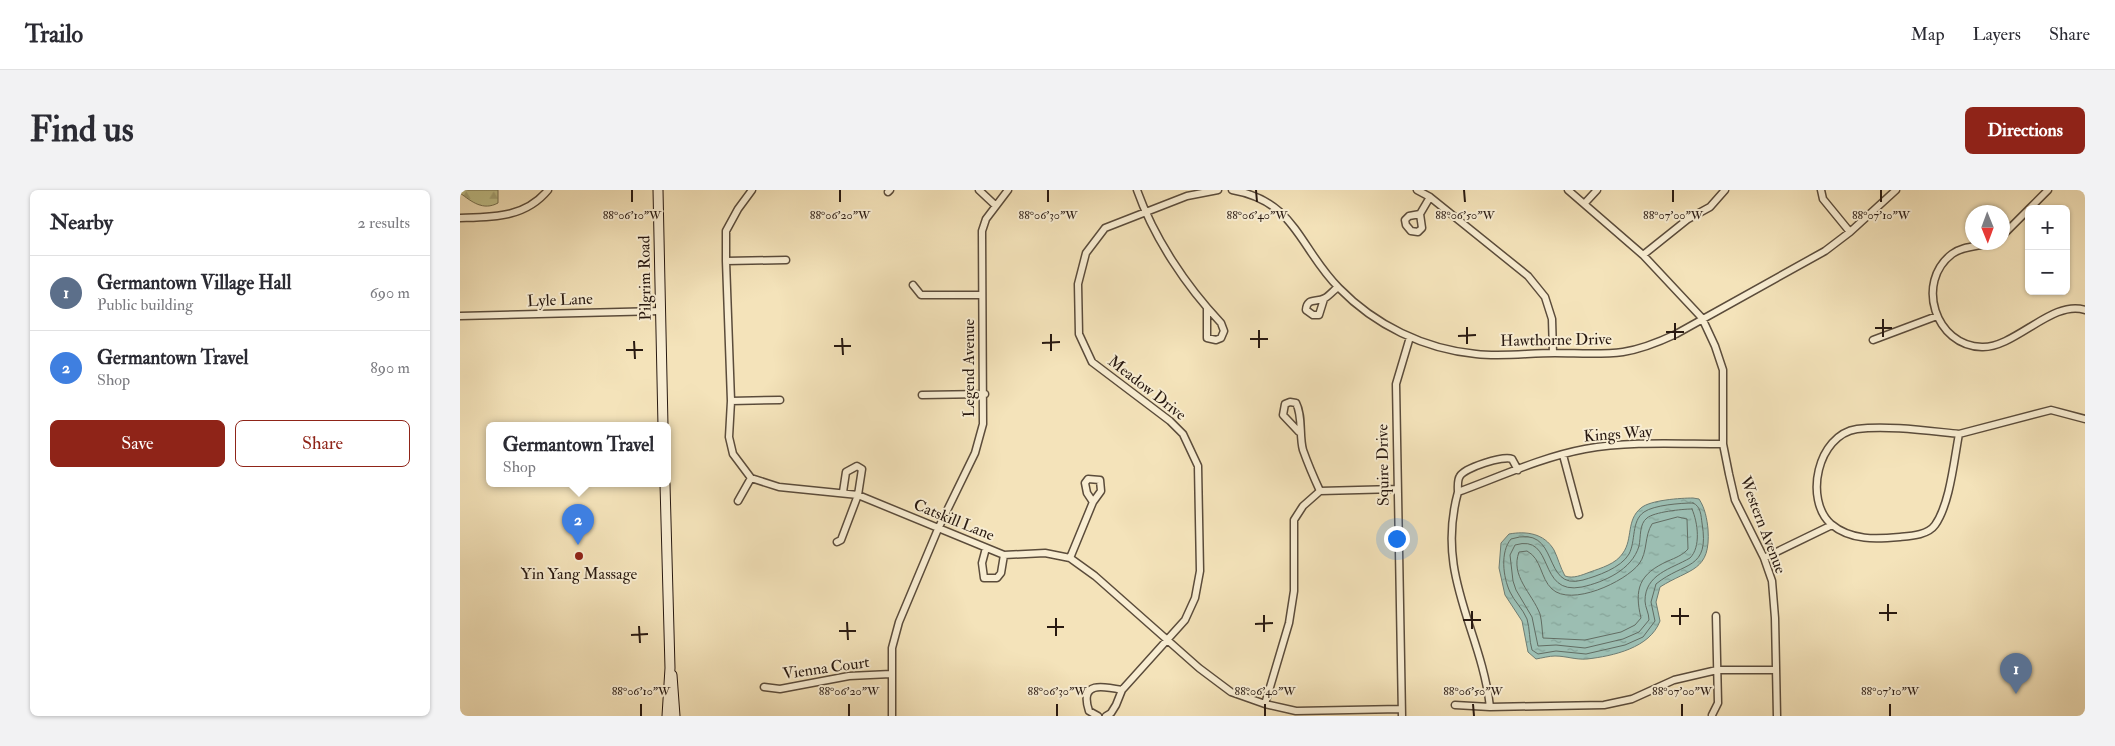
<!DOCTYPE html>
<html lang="en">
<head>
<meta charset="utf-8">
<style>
  body { margin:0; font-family:"IM FELL Double Pica",serif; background:#f2f2f3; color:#2b2b33 }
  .controls { position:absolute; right:15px; top:15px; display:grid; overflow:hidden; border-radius:8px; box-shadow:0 1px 4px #0004 }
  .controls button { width:45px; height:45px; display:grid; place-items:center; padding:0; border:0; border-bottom:1px solid #e1e1e2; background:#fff; color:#2b2b33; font:25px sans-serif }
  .compass { position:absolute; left:1505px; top:15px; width:45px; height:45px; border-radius:50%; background:#fff; box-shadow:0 1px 4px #0004; rotate:179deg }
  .you { position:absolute; left:936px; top:348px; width:18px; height:18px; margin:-12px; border:4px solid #fff; border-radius:50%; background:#1a73e8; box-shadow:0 0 0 8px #1a73e833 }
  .badge { display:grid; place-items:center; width:32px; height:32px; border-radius:50%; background:#8f2418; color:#fff; font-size:16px; font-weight:700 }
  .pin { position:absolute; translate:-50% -41px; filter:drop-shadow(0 1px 2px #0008) }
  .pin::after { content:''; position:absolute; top:26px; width:18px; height:15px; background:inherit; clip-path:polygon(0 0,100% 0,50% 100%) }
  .popup { position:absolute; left:26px; top:232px; width:185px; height:65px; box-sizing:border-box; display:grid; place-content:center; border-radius:8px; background:#fff; filter:drop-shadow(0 1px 4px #0005); font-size:16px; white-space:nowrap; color:#7c7c81 }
  .popup b { font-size:19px; color:#2b2b33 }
  .popup::after { content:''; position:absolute; left:50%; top:100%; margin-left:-10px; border:10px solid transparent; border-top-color:#fff }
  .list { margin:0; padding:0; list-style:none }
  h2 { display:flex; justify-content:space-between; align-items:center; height:65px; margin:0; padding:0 20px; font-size:21px }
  h2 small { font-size:16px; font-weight:400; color:#7c7c81 }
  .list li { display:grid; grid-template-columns:32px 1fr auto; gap:15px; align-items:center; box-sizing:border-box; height:75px; padding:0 20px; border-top:1px solid #e1e1e2 }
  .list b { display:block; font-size:19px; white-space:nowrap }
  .list p { margin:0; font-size:16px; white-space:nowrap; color:#7c7c81 }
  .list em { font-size:16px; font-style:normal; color:#7c7c81 }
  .actions { display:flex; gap:10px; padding:15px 20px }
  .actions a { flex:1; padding:11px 0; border:1px solid #8f2418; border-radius:8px; text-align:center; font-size:18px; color:#8f2418 }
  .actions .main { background:#8f2418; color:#fff }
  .map { position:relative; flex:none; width:1625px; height:526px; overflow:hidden; border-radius:8px }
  header { display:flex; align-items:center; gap:30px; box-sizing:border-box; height:70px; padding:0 25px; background:#fff; border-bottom:1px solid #e1e1e2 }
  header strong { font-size:24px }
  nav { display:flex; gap:28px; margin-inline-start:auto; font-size:18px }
  .intro { display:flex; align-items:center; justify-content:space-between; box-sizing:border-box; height:120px; padding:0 30px }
  h1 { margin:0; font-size:35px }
  .button { padding:12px 22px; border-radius:8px; background:#8f2418; color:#fff; font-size:18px; font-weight:700 }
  main { display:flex; gap:30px; padding:0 30px }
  aside { flex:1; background:#fff; border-radius:8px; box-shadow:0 1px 4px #0004 }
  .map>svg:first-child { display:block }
</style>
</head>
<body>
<header>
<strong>Trailo</strong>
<nav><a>Map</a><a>Layers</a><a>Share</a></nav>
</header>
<div class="intro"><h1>Find us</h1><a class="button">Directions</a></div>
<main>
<aside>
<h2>Nearby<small>2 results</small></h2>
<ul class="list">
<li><span class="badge" style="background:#5c6f8a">1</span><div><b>Germantown Village Hall</b><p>Public building</p></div><em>690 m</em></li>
<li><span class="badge" style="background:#3f7fe0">2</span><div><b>Germantown Travel</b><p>Shop</p></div><em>890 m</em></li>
</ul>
<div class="actions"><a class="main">Save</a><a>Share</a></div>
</aside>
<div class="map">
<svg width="1625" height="526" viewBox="0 0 1625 526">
  <defs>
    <pattern id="forest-firs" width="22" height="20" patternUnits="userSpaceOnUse" patternTransform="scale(1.25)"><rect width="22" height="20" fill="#c1c28b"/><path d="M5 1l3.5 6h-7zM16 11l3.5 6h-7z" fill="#a6a677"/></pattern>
    <pattern id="water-ripples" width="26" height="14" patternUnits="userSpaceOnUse" patternTransform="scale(1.25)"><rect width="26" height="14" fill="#9cbeb2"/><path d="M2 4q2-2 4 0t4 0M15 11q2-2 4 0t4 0" fill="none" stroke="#86a398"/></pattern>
  </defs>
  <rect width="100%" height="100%" fill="#f4e3ba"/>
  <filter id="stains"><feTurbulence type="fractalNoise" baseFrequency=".004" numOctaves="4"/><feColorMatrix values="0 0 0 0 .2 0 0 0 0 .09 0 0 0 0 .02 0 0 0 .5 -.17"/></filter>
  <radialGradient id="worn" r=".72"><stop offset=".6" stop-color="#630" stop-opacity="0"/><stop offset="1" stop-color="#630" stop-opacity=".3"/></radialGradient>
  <!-- forest -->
  <path fill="url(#forest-firs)" stroke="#746e4e" d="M0 0H38V13C23 21 12 12 0 3Z"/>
  <!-- water -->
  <path fill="url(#water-ripples)" stroke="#6e7c72" d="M1233 308 1239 309C1245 318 1247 329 1248 339 1251 382 1230 378 1200 397L1196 412 1200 431C1190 458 1153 466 1127 469 1116 470 1106 466 1095 466 1089 466 1082 468 1076 469L1068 462 1062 431 1045 405 1039 378 1041 353 1049 344C1066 341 1084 343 1094 360 1098 368 1100 377 1105 386 1113 389 1122 385 1130 382 1141 378 1156 374 1163 363 1173 349 1166 330 1181 318 1190 310 1221 308 1233 308Z"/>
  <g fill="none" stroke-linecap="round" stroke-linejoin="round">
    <!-- shore -->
    <path stroke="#626c62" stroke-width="1" d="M1233 313C1241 316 1241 326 1242 333 1250 381 1224 371 1196 394L1191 412 1195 431 1183 447 1165 455 1126 464 1096 461 1078 464 1072 460C1069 450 1070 439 1067 429 1063 419 1054 411 1050 402 1043 387 1040 362 1051 349 1102 333 1080 402 1123 390 1137 386 1161 378 1169 364 1176 351 1171 331 1184 322 1194 315 1221 313 1233 313Z
      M1232 319C1238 333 1241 357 1230 368 1211 379 1185 384 1185 411 1185 417 1189 423 1189 430L1179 442 1163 449 1125 458 1096 455 1078 456 1072 427 1056 400 1053 391 1050 365 1055 355C1096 343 1076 406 1122 397 1144 392 1172 380 1179 356 1181 347 1179 334 1187 328 1194 322 1222 319 1232 319Z
      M1218 327 1227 329 1228 359C1223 365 1215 368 1208 371 1179 384 1174 399 1181 428L1175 435 1161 442 1125 450 1083 448C1082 440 1082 432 1080 424 1072 403 1050 386 1059 362L1067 361C1082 369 1080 388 1092 399 1111 417 1165 392 1179 374 1188 362 1184 346 1192 334Z"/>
    <!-- street casing -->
    <g stroke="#5b4c3b" stroke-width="9">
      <path id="street" d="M292 0 278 19 266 41V71L271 211 269 247 273 264 291 288 319 297 398 305 544 365 585 363 610 368 635 386 739 478 771 502 805 514 836 521 941 519
        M519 0 535 15
        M677 0C694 48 726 96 761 133L764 141 761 148 756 150 747 148V118
        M772 0C836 11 839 58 879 98 915 135 964 159 1016 164 1042 167 1069 163 1095 163 1117 163 1141 165 1163 162 1182 159 1199 152 1216 144L1365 61 1390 42 1436 0
        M957 0 970 7 1068 86 1085 107 1092 129 1093 163
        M1108 0 1183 65 1242 128 1255 156 1263 180V254L1269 284 1275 310 1304 368 1312 391 1315 428 1317 526
        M1361 0 1363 9 1390 42
        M428 2 430 0
        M1125 13 1137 0
        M1569 19 1588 0
        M960 24 949 26 945 30 946 35 951 41 958 42 962 38 960 24 970 7
        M0 28C33 27 65 28 88 0
        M1542 46 1569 19
        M1533 52C1520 57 1504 55 1492 64 1455 92 1475 156 1522 157 1555 158 1593 109 1625 120
        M1183 65 1228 29 1250 17 1265 0
        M266 71 326 70
        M453 95 461 105H522
        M864 109 859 125H853L846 120C847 107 856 113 865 108 869 106 874 100 878 97
        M0 126 201 121
        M1413 150 1477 126
        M462 205 525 204
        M271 211 320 210
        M839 242 823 225 825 214 830 212 836 213C843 226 839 246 843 260 848 274 854 288 860 301
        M1499 244C1469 241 1427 235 1397 239 1357 245 1344 310 1371 334 1391 351 1417 349 1440 347 1451 346 1468 345 1475 335 1490 314 1494 270 1499 244L1591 220 1625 229
        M1103 265 1119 325
        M998 302C998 298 997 290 1000 286 1004 278 1044 265 1052 269L1058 280
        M278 311 291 288
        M377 352 381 350 398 305 402 279 397 276 386 282 383 302
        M526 358 522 373 524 388H537L541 383 544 365
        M610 368 633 312 641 301 640 290 628 289 625 293 627 303 633 312
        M1304 368 1372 335
        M304 497 320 499 389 486 431 484
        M805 514 829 433 834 401V330L843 316 860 301 937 299
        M995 515 1030 517 1144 515 1172 509 1214 490 1257 480H1316
        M1030 517C1021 439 975 386 998 302 1039 287 1082 267 1125 259 1169 251 1218 254 1263 254
        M1252 525 1258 513 1256 426
        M432 526V458L439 432 478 339 515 263 523 234 522 41 526 29 548 0
        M638 526 629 521C619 491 643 496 662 500
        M646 526 651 523 656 515 662 500 725 430 735 408 740 381 738 276 723 244 710 231 632 172 619 144 618 94 626 63 645 38 727 6 758 0
        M942 526 936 194 950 147"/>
    </g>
    <!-- secondary casing -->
    <g stroke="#281911" stroke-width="11">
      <path id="secondary" d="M198 0 203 236
        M205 294 210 478 207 526
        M212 485 215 526"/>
    </g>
    <!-- street -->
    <use href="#street" stroke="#f8edd2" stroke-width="6"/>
    <!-- secondary -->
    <use href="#secondary" stroke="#f8edd2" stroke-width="9"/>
  </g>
  <!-- ticks -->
  <path fill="none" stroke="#281911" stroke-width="2" d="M172 0V12M380 0V12M588 0V12M796 0 797 12M1004 0 1005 12M1213 0V12M1421 0V12M1423 129V147M1215 133V150M1007 137V154M1415 138H1432M799 140V158M1206 142H1224M591 144V161M998 146 1016 145M382 148 383 165M790 149H808M174 151 175 169M582 153 600 152M374 156H391M166 160H183M1428 414V431M1220 418V435M1012 421V439M1419 423H1437M804 425V442M1211 426H1229M596 428V446M1003 430H1021M387 432 388 450M795 434 813 433M179 436 180 453M587 437H604M379 441H396M171 445 188 444M181 514V526M389 514V526M597 514V526M805 514V526M1013 514 1014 526M1222 514V526M1430 514V526"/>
  <!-- markers -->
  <circle fill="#8f2418" stroke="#f8edd2" stroke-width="2" cx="119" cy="366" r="5"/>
  <g text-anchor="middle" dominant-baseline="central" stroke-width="4" stroke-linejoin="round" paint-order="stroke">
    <!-- street labels -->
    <g font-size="16" fill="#281911" stroke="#f8edd2">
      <text transform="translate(185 88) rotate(-91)">Pilgrim Road</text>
      <text transform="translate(100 110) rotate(-2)">Lyle Lane</text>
      <text transform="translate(1096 150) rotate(-1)">Hawthorne Drive</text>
      <text transform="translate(509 178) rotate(-90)">Legend Avenue</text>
      <text transform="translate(687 198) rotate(38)">Meadow Drive</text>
      <text transform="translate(1158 244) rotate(-4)">Kings Way</text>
      <text transform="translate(923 275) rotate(-91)">Squire Drive</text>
      <text transform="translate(494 330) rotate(22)">Catskill Lane</text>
      <text transform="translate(1303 335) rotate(69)">Western Avenue</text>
      <text transform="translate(366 478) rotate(-8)">Vienna Court</text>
    </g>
    <!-- poi labels -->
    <g font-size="16" fill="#281911" stroke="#f8edd2">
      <text x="119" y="384">Yin Yang Massage</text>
    </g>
  </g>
  <g font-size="12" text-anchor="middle" fill="#281911" stroke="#f8edd2" stroke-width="4" stroke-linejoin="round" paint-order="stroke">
    <text x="172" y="29">88°06'10"W</text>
    <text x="380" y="29">88°06'20"W</text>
    <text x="588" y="29">88°06'30"W</text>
    <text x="797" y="29">88°06'40"W</text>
    <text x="1005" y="29">88°06'50"W</text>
    <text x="1213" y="29">88°07'00"W</text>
    <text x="1421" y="29">88°07'10"W</text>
    <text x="181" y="505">88°06'10"W</text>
    <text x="389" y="505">88°06'20"W</text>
    <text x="597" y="505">88°06'30"W</text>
    <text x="805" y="505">88°06'40"W</text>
    <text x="1013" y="505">88°06'50"W</text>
    <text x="1222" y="505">88°07'00"W</text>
    <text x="1430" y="505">88°07'10"W</text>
  </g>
  <rect width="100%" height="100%" filter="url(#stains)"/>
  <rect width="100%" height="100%" fill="url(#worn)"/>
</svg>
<div class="controls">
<button>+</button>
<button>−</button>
</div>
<svg class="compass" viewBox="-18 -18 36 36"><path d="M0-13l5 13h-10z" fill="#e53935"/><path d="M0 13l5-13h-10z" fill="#7c7c81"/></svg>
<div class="you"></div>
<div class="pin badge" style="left:1556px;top:504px;background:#5c6f8a">1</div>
<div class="pin badge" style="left:118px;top:355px;background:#3f7fe0">2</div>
<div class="popup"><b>Germantown Travel</b>Shop</div>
</div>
</main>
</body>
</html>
